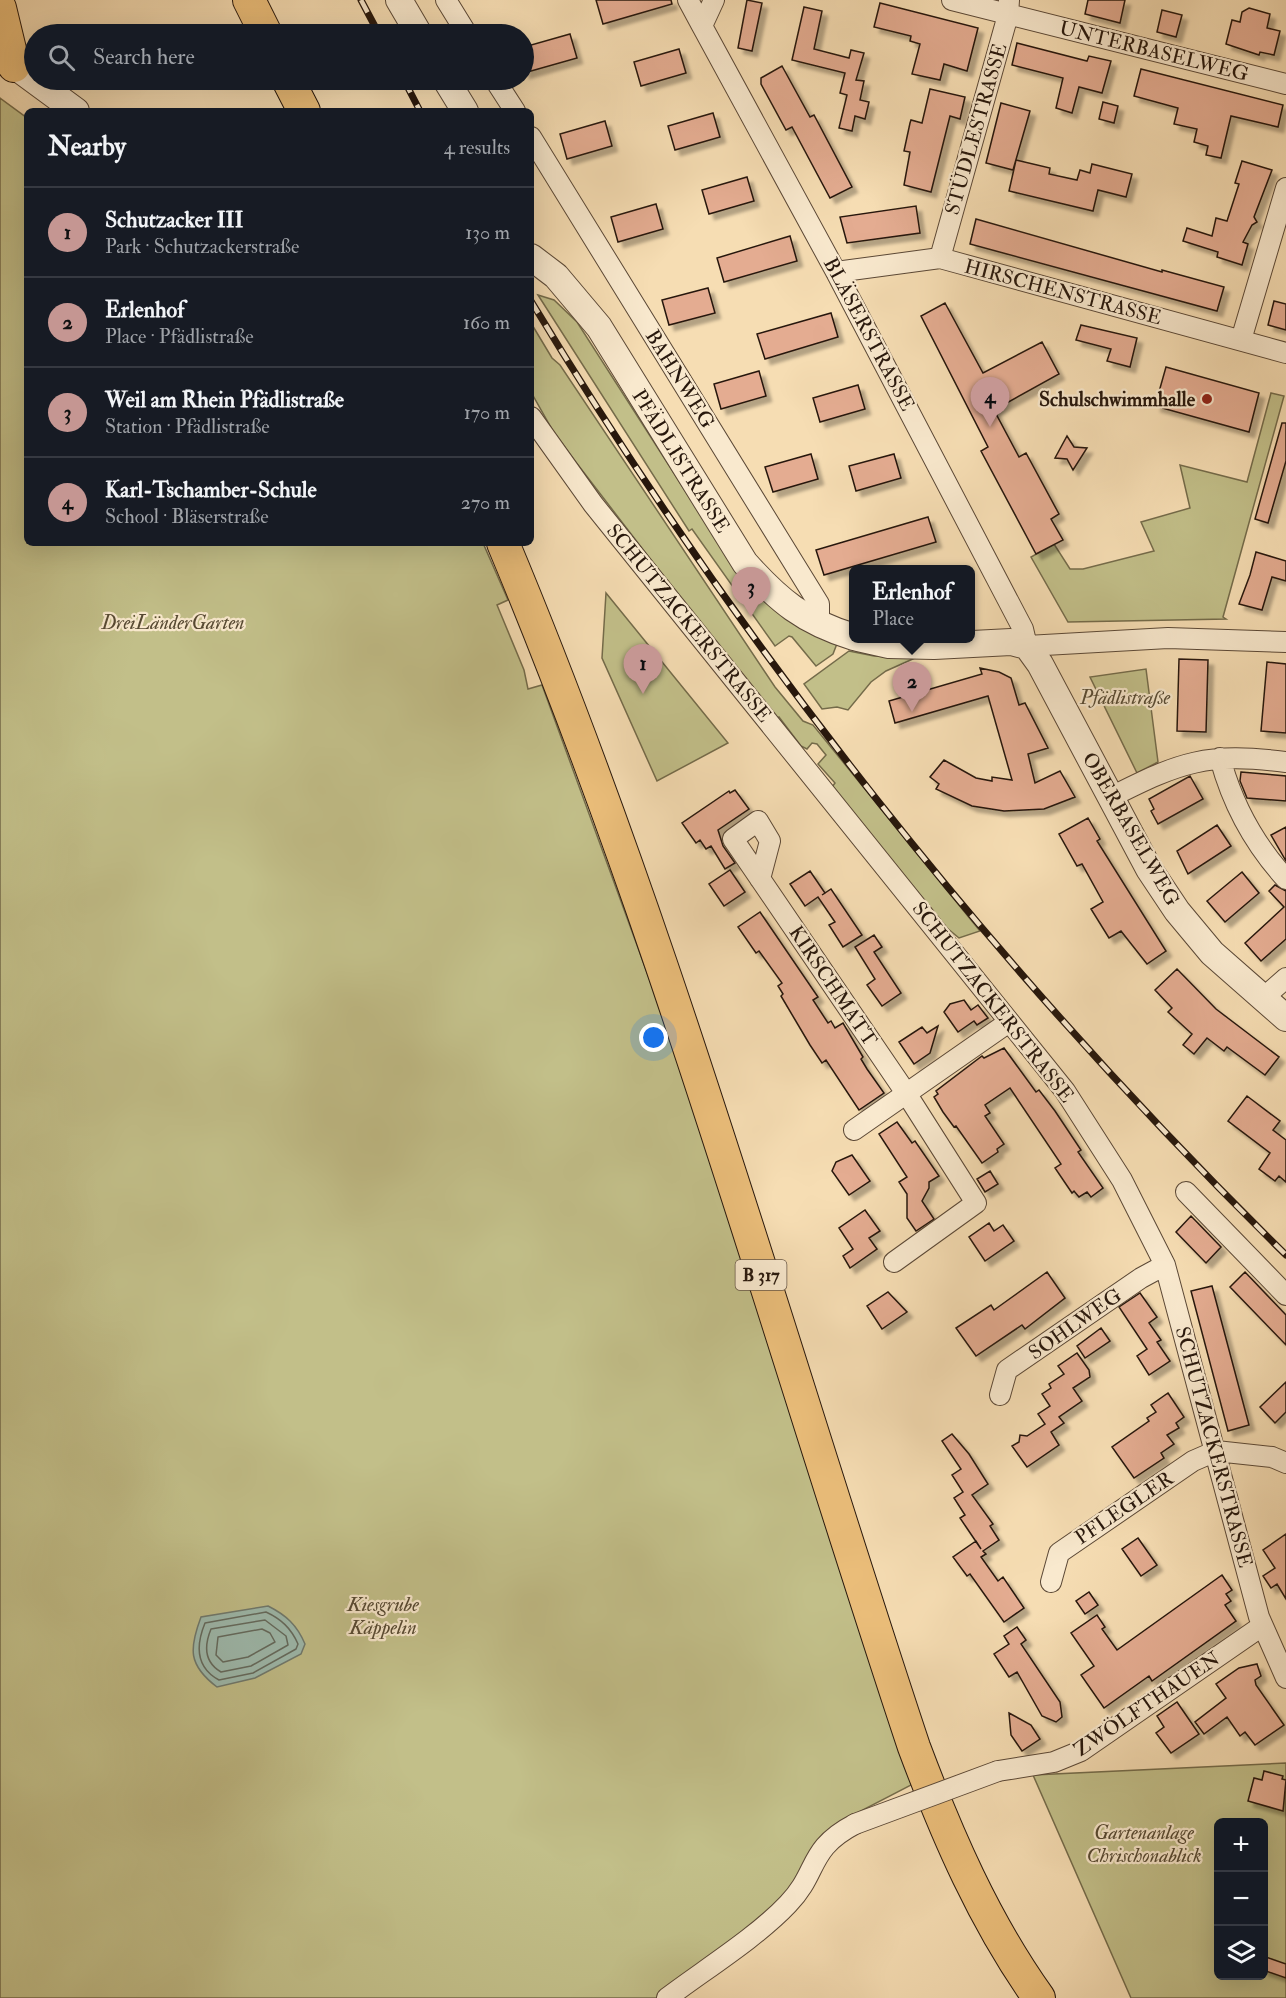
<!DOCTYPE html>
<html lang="en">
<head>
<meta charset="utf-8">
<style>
  body { margin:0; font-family:"IM FELL Double Pica",serif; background:#242831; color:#f1f3f6 }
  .controls { position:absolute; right:18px; bottom:18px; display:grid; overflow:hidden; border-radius:9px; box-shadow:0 6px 24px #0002 }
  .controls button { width:54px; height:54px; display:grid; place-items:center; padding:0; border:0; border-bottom:2px solid #363941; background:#171b24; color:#f1f3f6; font:30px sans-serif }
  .you { position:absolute; left:654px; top:1038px; width:21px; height:21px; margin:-15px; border:4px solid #fff; border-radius:50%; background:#1a73e8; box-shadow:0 0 0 9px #1a73e833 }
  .badge { display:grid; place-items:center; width:39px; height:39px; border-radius:50%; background:#c59692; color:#111; font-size:20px; font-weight:700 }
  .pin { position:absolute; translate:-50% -50px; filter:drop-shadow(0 2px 3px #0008) }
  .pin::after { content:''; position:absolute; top:32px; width:21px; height:18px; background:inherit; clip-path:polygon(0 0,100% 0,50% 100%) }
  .popup { position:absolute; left:849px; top:565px; width:126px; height:78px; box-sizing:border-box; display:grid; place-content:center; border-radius:9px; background:#171b24; filter:drop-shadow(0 2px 4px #0005); font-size:20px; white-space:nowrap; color:#9ea1a6 }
  .popup b { font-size:22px; color:#f1f3f6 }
  .popup::after { content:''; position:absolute; left:50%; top:100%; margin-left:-12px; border:12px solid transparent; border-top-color:#171b24 }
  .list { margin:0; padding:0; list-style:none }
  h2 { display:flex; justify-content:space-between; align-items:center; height:78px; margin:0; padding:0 24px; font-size:26px }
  h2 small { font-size:20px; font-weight:400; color:#9ea1a6 }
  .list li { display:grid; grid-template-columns:39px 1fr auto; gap:18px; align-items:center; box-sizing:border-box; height:90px; padding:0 24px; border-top:2px solid #363941 }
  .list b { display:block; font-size:22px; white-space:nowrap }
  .list p { margin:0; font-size:20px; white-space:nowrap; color:#9ea1a6 }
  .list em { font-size:20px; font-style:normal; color:#9ea1a6 }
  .icon { flex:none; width:33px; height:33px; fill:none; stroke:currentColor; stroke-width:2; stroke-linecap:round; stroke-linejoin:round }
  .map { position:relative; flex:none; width:1286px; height:1998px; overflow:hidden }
  .search { position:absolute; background:#171b24; box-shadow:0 6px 24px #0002; left:24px; top:24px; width:510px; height:66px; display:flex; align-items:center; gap:15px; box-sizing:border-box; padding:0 21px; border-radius:33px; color:#9ea1a6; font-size:22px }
  .panel { position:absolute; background:#171b24; box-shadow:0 6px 24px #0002; left:24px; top:108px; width:510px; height:438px; border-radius:9px }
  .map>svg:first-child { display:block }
</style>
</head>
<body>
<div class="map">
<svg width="1286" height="1998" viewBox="0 0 1286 1998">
  <defs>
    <filter id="shadow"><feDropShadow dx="5.5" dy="5.5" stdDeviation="1.5" flood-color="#0004"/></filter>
  </defs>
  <rect width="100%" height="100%" fill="#f6ddb3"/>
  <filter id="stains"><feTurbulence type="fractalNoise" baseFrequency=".00333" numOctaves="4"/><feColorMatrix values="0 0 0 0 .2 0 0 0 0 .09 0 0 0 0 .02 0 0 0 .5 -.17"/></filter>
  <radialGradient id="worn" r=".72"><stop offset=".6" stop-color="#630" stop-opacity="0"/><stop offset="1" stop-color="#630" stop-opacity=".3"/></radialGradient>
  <!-- green -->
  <path fill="#c2bf89" stroke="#746b4a" stroke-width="1.5" fill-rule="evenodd" d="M0 98 27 118V543H483L508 600 497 605 524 670 528 689 542 685 668 1030 917 1782 851 1816 802 1886 667 1998H0Z
    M538 295 554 300 577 322 736 570 838 641 833 654 816 666 792 637 789 636 775 646 692 529 689 531Z
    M531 323 552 358 560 365 775 687 803 721 813 725 980 931 959 938 947 928 832 787 835 783 818 764 826 755 817 744 812 743 807 749 801 746 779 717 774 720 575 461 553 431 531 392Z
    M1271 393 1284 396 1223 617 1226 619 1068 622 1031 557 1054 544 1070 569H1083L1154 551 1141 522 1190 508 1180 465 1247 482Z
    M606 593 728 743 657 781 602 658Z
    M849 651 874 656 915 658 886 671 871 682 848 710 837 707 822 709 804 684Z
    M1146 669 1158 762 1137 773 1090 677Z
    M1286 1763V1998H1131L1033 1775ZM1218 1822H1264V1976H1218Z"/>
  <!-- water -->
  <path fill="#9dbbaf" stroke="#6e796e" stroke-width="1.5" d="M268 1606C286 1615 297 1625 305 1644L301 1654 255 1678 217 1687C188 1665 189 1649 201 1617Z"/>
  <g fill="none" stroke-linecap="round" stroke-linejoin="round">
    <!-- shore -->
    <path stroke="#62695e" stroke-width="1.5" d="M266 1612C281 1619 291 1628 298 1644L296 1649 253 1673 219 1680C195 1667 196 1645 205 1623Z
      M265 1620 286 1636 288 1645 251 1666 221 1672C204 1662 204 1646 211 1629Z
      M262 1629 270 1633 275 1642 248 1657 223 1662 216 1655 218 1637Z"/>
  </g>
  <!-- building -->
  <path fill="#e4ac91" stroke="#27170c" stroke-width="1.5" filter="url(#shadow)" d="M596 0H671L672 4 603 24Z
    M747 0 762 3 752 51 738 48Z
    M1088 0H1125L1120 23 1085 14Z
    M880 3 978 28 967 71 944 64 940 80 912 74 920 44 910 41 911 36 874 27Z
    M804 7 822 11 814 49 849 58 851 50 864 53 856 80 864 81 860 100 869 102 865 119 855 116 852 131 839 128 847 95 840 93 845 73 792 60Z
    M1249 8 1270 14 1267 28 1280 31 1274 55 1260 52 1259 55 1226 44 1232 20 1240 22 1242 12Z
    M1162 10 1182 15 1176 37 1157 32Z
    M570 34 577 58 524 73V47Z
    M1017 43 1087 61 1089 56 1111 61 1102 93 1079 87 1072 113 1056 108 1063 78 1012 65Z
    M679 49 686 73 641 86 634 62Z
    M782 66 810 117 814 115 852 187 830 198 792 127 786 130 761 84V78Z
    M1141 69 1283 105 1278 127 1231 116 1221 158 1206 155 1208 146 1194 142 1197 129 1174 124 1178 108 1134 96Z
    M930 89 965 97 960 119 950 116 931 192 904 185 910 152 904 151 910 123 911 120 922 123Z
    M1103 102 1118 106 1114 123 1099 119Z
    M1001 103 1030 111 1013 170 986 163Z
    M713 113 720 137 675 150 668 126Z
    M605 121 612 146 567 159 560 134Z
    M1016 160 1050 168 1049 174 1077 180 1080 170 1090 173 1092 164 1132 174 1126 197 1098 190 1093 211 1009 191Z
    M1242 161 1272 170 1254 217 1257 222 1252 225 1243 242 1248 244 1242 265 1217 257 1218 252 1183 241 1187 228 1212 236 1216 218 1227 221 1239 184 1235 183Z
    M747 177 754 201 709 214 702 190Z
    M656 204 663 229 618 242 611 217Z
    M916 206 920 233 847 243 840 217Z
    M976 219 1162 272V270L1224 287 1217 311 970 244Z
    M790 236 797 261 724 282 717 258Z
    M708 288 715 313 669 325 662 300Z
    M1274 301 1286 304V330L1268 325Z
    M945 303 983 373 1042 342 1059 374 994 410 1019 457 1026 453 1059 514 1051 519 1063 540 1036 554 981 451 988 447 921 316Z
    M831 313 838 337 765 359 757 334Z
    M1081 325 1137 338 1130 367 1107 361 1111 349 1076 340Z
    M1166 367 1259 393 1249 432 1155 406Z
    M759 371 766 396 721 409 714 384Z
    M858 385 865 409 820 422 813 398Z
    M1282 423H1286V461L1268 523 1255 519Z
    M1067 436 1074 447 1087 448 1073 470 1067 459 1055 458Z
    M811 454 818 479 773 492 765 467Z
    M894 454 901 478 856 491 849 466Z
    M928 517 936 542 824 575 816 550Z
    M1256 552 1286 561V581L1272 577 1262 610 1239 604 1250 575Z
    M1179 659 1208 660 1206 732 1177 731Z
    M1267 662 1286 664V733L1261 731Z
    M980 668 999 672 1011 678 1019 705 1025 703 1048 748 1028 754 1035 783 1060 771 1075 797 1044 809 1004 811 972 806 936 789 939 784 930 777 944 760 976 778 992 781V777L1012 780 988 696 895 723 889 701 982 674Z
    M1241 772 1286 776V801L1247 798 1240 781Z
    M1190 776 1203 799 1158 824 1151 811 1154 809 1149 799Z
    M735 790 749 809 718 830 723 846 735 863 725 869 711 846 706 849 700 840 696 843 682 823 729 791 730 793Z
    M1088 818 1100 839 1097 841 1166 951 1147 964 1121 931 1109 938 1091 909 1103 902 1082 864 1077 866 1059 834Z
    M1217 825 1231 846 1188 874 1177 851Z
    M1286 827V861L1271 835Z
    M730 870 745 892 724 906 709 884Z
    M810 871 825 893 822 895 831 889 862 935 843 947 829 925 835 922 818 897 805 906 790 884Z
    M1242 872 1259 893 1225 922 1207 901Z
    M1275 885 1286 891V939L1261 961 1245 943 1284 907 1269 891Z
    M760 912 818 997 813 1000 828 1023 831 1021 835 1028 843 1023 863 1057 861 1059 867 1069 884 1093 859 1110 826 1060 822 1063 810 1045 781 996 783 994 778 986 782 983 759 951 756 953 738 927Z
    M874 935 882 947 874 952 901 993 882 1006 867 985 875 979 855 947Z
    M1177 969 1216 1009 1279 1057 1265 1075 1227 1047 1224 1051 1207 1038 1194 1054 1183 1045 1192 1034 1168 1012 1172 1008 1155 990Z
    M964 1000 971 1010 978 1005 988 1018 977 1025 974 1021 958 1032 944 1012 950 1004Z
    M938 1026 930 1053 914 1064 899 1042 922 1027 927 1033Z
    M1004 1048 1036 1092 1039 1090 1055 1111 1081 1150 1078 1152 1103 1188 1091 1197 1087 1192 1079 1197 1074 1191 1072 1193 1055 1168 1061 1164 1010 1088 985 1105 990 1113 985 1116 1004 1144 997 1149 998 1152 982 1163 956 1126 954 1127 943 1112 934 1097 938 1094 936 1091 982 1056 984 1058Z
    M1247 1096 1280 1121 1273 1130 1286 1140V1182L1279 1176 1275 1181 1259 1169 1270 1153 1228 1121Z
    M897 1122 912 1143 915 1141 939 1176 929 1182V1188L922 1201 934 1219 916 1231 907 1218V1194L899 1182 907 1177 879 1134Z
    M852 1155 870 1181 849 1195 832 1171 836 1162Z
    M990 1171 998 1184 985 1192 977 1179Z
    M865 1210 880 1231 869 1238 877 1249 850 1268 843 1256 853 1249 839 1228Z
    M1191 1216 1221 1247 1206 1263 1176 1232Z
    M989 1223 994 1231 1003 1225 1014 1241 985 1261 969 1237Z
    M1047 1272 1065 1298 1025 1329 1022 1325 976 1356 956 1328 991 1305 994 1310Z
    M1245 1272 1286 1315V1345L1230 1287Z
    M1212 1286 1249 1425 1228 1431 1191 1291Z
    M888 1292 907 1312 882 1329 867 1306Z
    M1140 1293 1157 1317 1149 1323 1161 1340 1157 1342 1170 1361 1149 1375 1137 1356 1147 1349 1119 1307Z
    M1101 1328 1110 1341 1085 1358 1077 1346Z
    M1077 1353 1089 1370 1090 1377 1073 1388 1082 1401 1059 1417 1064 1423 1051 1432 1059 1445 1027 1467 1012 1446 1019 1442 1020 1435 1027 1436 1045 1424 1038 1414 1050 1406 1042 1394 1051 1388 1049 1384 1064 1374 1058 1366Z
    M1286 1382V1412L1275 1423 1260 1407Z
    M1168 1393 1184 1417 1176 1423 1179 1428 1167 1435 1174 1444 1161 1453 1164 1458 1134 1478 1112 1447 1149 1421 1147 1418 1156 1412 1151 1405Z
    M952 1434 969 1454 988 1484 972 1495 993 1524 990 1526 999 1540 983 1551 986 1554 981 1557 998 1581 1003 1577 1024 1608 1004 1622 970 1574 967 1576 953 1557 976 1541 981 1549 960 1518 965 1515 954 1498 963 1492 952 1475 961 1469 942 1441Z
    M1286 1534V1599L1277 1584 1271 1588 1263 1576 1275 1568 1263 1550Z
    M1138 1538 1157 1565 1141 1576 1122 1549Z
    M1222 1575 1232 1590 1226 1594 1231 1601 1225 1605 1236 1621 1152 1681 1149 1676 1104 1708 1081 1675 1094 1666 1071 1633 1097 1615 1105 1627 1102 1629 1117 1650Z
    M1089 1592 1098 1605 1085 1614 1076 1601Z
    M1017 1627 1026 1640 1021 1644 1060 1702 1062 1717 1056 1722 1042 1716 1017 1672 1009 1677 994 1654 1009 1644 1004 1636Z
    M1257 1664 1261 1676 1255 1680 1256 1685 1284 1725 1255 1745 1245 1732 1240 1736 1227 1717 1204 1734 1195 1722 1226 1698 1216 1684 1239 1668Z
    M1177 1702 1199 1734 1171 1753 1156 1733 1164 1727 1157 1716Z
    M1009 1713 1031 1725 1040 1739 1022 1751 1011 1735Z
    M1264 1771 1283 1776 1282 1779 1286 1780 1283 1811 1248 1801 1254 1778 1262 1780Z
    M1263 1956 1286 1964V1978L1263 1970Z"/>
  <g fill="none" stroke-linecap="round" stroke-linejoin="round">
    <!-- minor casing -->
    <g stroke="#5b4836" stroke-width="22">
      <path id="minor" d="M446 0 467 34
        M688 0 702 26
        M714 0 702 26 836 272 1023 629 1027 646 1168 638 1286 642
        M952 0 1286 84
        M495 80 515 111
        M531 137 819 604V625
        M940 258 1008 15 1009 0
        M836 272 940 258 1286 353
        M1241 340 1286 188
        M531 417 593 504 1065 1091 1122 1180 1165 1265 1259 1617 1286 1678
        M1220 758C1232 803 1254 844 1286 879
        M1111 797C1180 762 1207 752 1286 762
        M760 879 770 841 758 821 733 839 906 1093 976 1203 894 1262
        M1262 999 1286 978
        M854 1130 1009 1022
        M1186 1192 1286 1295
        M1000 1395 1007 1370 1141 1278 1165 1265
        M1051 1582 1059 1553 1193 1461 1216 1451 1272 1457 1286 1463
        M998 1771 1054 1762 1081 1751 1262 1626
        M667 1998C704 1970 757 1937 788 1904 819 1872 807 1849 855 1824"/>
    </g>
    <!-- tertiary casing -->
    <g stroke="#5b4836" stroke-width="28">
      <path id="tertiary" d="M399 0 419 34
        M0 55 76 111
        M446 80 465 111
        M531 257 556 276 599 327 745 563C778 600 804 622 854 637
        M858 638 889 645 934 646 1011 642 1027 646 1040 664 1149 869 1177 911 1212 953 1286 1018"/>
    </g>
    <!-- primary casing -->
    <g stroke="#27170c" stroke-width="34">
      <path id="primary" d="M249 0 266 34
        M0 8 14 66
        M288 80 304 111
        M503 543C667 934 780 1345 914 1747 947 1835 984 1921 1039 1998"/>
    </g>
    <!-- minor -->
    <use href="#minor" stroke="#f9e9ce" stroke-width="20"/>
    <!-- tertiary -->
    <use href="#tertiary" stroke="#f9e9ce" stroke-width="26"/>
    <!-- primary -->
    <use href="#primary" stroke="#ebbe7a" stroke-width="32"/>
    <!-- rail casing -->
    <g stroke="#27170c" stroke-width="7">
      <path id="rail" d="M361 0 379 34
        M404 80 420 111
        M531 301C740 648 997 971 1286 1255"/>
    </g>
    <!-- rail -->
    <use href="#rail" stroke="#f9e9ce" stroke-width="4.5" stroke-dasharray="14" stroke-linecap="butt"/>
    <!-- minor-bridge casing -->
    <g stroke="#5b4836" stroke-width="22" stroke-linecap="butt">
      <path id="minor-bridge" d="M855 1824 998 1771"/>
    </g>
    <!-- minor-bridge -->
    <use href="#minor-bridge" stroke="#f9e9ce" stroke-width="20"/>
  </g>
  <!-- markers -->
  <circle fill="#8f2418" stroke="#f9e9ce" stroke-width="2" cx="1207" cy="399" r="6"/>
  <g text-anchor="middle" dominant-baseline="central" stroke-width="4.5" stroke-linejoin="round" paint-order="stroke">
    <!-- shield labels -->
    <rect fill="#f9e9ce" stroke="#665646" stroke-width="1.5" x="735.5" y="1260" width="51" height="30" rx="4.5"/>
    <g font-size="18" font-weight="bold" fill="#27170c">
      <text x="761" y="1275">B 317</text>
    </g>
    <!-- street labels -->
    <g font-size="20" fill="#27170c" stroke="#f9e9ce">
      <text transform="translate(1154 51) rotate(14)">UNTERBASELWEG</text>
      <text transform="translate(976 129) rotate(-74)">STÜDLESTRASSE</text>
      <text transform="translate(1063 292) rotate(15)">HIRSCHENSTRASSE</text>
      <text transform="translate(869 334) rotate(62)">BLÄSERSTRASSE</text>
      <text transform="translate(680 379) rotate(58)">BAHNWEG</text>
      <text transform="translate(681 461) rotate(58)">PFÄDLISTRASSE</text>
      <text transform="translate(689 623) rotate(51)">SCHUTZACKERSTRASSE</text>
      <text transform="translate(1131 829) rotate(60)">OBERBASELWEG</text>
      <text transform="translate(833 986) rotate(56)">KIRSCHMATT</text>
      <text transform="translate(993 1002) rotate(52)">SCHUTZACKERSTRASSE</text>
      <text transform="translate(1075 1324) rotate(-35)">SOHLWEG</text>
      <text transform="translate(1214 1447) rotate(75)">SCHUTZACKERSTRASSE</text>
      <text transform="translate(1124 1508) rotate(-34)">PFLEGLER</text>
      <text transform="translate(1147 1704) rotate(-34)">ZWÖLFTHAUEN</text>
    </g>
    <!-- poi labels -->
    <g font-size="20" font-weight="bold" fill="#27170c" stroke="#f9e9ce" text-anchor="end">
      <text x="1195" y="399">Schulschwimmhalle</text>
    </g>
    <!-- park labels -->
    <g font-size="20" font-style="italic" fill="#564932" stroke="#f9e9ce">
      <text x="173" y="622">DreiLänderGarten</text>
      <text x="1125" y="697">Pfädlistraße</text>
      <text x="383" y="1604">Kiesgrube<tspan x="383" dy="23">Käppelin</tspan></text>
      <text x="1144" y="1832">Gartenanlage<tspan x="1144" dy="23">Chrischonablick</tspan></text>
    </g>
  </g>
  <rect width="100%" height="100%" filter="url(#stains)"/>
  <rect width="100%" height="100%" fill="url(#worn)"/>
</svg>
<div class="controls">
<button>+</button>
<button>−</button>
<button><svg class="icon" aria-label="layers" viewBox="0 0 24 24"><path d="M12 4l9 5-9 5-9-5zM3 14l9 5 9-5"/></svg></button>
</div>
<div class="you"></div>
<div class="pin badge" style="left:643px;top:694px">1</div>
<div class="pin badge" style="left:912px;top:712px">2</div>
<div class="popup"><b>Erlenhof</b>Place</div>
<div class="pin badge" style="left:751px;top:617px">3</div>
<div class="pin badge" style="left:990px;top:427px">4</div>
<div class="search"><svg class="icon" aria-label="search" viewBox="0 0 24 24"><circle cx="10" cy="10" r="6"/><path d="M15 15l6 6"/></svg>Search here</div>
<section class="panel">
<h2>Nearby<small>4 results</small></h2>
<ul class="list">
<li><span class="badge">1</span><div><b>Schutzacker III</b><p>Park · Schutzackerstraße</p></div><em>130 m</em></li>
<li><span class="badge">2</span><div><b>Erlenhof</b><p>Place · Pfädlistraße</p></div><em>160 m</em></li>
<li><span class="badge">3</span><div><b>Weil am Rhein Pfädlistraße</b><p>Station · Pfädlistraße</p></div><em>170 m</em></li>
<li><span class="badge">4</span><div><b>Karl-Tschamber-Schule</b><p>School · Bläserstraße</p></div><em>270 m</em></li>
</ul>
</section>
</div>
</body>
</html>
